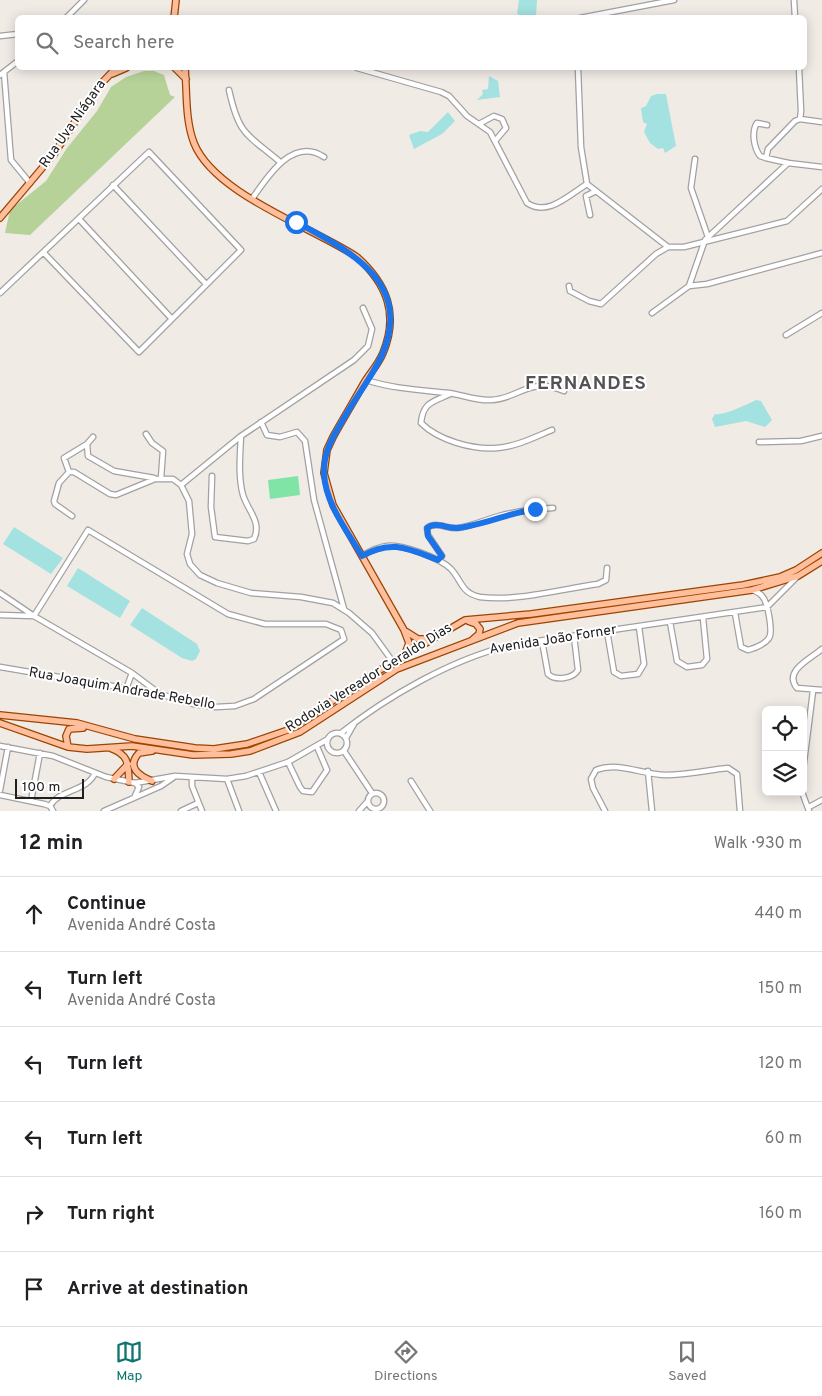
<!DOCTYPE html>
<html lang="en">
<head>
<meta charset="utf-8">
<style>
  body { margin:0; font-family:Overpass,sans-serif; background:#f6f6f6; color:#202124 }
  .controls { position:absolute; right:15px; bottom:15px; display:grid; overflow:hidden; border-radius:8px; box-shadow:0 2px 12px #0003 }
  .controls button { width:45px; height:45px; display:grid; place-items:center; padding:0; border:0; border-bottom:1px solid #e0e0e0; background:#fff; color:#202124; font:25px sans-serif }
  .scale { position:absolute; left:15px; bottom:12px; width:69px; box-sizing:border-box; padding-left:5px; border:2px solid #202020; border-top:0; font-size:14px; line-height:18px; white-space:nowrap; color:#202020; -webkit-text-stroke:4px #fff; paint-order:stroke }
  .stop { position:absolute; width:15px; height:15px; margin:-11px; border:4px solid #1a73e8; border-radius:50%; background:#fff }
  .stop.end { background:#1a73e8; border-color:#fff; box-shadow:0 1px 5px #0008 }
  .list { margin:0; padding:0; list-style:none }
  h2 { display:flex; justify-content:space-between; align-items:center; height:65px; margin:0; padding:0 20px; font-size:21px }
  h2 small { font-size:16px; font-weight:400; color:#757577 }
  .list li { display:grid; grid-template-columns:32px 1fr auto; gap:15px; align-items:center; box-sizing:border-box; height:75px; padding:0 20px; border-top:1px solid #e0e0e0 }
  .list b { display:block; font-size:19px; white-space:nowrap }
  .list p { margin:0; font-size:16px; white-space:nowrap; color:#757577 }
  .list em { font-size:16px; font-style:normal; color:#757577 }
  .icon { flex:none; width:28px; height:28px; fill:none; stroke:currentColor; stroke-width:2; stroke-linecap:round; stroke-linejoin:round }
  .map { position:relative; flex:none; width:822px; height:811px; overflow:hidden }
  .search { position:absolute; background:#fff; box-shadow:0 2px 12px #0003; left:15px; right:15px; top:15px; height:55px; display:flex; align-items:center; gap:12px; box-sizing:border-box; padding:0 18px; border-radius:8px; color:#757577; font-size:19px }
  .sheet { height:515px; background:#fff }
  nav { display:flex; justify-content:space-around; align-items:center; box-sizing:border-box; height:70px; border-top:1px solid #e0e0e0; background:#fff; font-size:14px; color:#757577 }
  nav a { display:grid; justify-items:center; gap:2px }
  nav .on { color:#0f766e }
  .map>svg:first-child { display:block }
</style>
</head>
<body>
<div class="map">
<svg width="822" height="811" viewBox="0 0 822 811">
  <rect width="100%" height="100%" fill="#f1ebe6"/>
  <!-- forest -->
  <path fill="#b6d298" d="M144 71H154L164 75 170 95 175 97 30 235 5 233 10 210 46 181 67 148 97 111 111 87 126 77Z"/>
  <!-- pitch -->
  <path fill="#80e4a7" d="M298 476 300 495 270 499 268 480Z"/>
  <!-- water -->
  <path fill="#a4e1e1" d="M519 0H537L536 17H526L517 14Z
    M489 76 498 81 500 97 477 100 483 94 482 90 488 89Z
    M657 94H666L676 146 665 153 663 148 658 149 650 143 644 132 647 124 643 122 641 108 646 106 651 96Z
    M448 112 455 121 442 134 414 149 409 135 420 131 428 132Z
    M756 400 761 401 772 420 765 427 746 421 715 427 712 419 715 414C723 416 748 404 756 400Z
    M14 527 63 558 51 574 3 544Z
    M78 568 130 601 120 618 67 586Z
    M142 608 197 644 200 651 196 659 192 661 182 658 130 625Z"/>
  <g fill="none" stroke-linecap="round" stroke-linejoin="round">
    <!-- minor casing -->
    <g stroke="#a1a1a1" stroke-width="7">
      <path id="minor" d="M794 0 795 18
        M66 18 84 0
        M580 18 674 0
        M0 36 18 34
        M357 68 441 92 449 96 467 116 490 132 527 203C548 217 569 195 587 184
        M578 68 581 147 587 184 668 247H684L787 221 822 189
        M799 68 801 111 800 119 795 121 768 149 766 158 788 163 822 167
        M4 72 11 160 30 183
        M0 75 18 61
        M229 90C239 136 247 134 280 162
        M800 119 822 122
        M479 124 494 116 502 119 506 128 495 141
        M766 158 760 156C754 148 751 132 757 123L767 125
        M695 159 691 188 708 237
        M113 185 206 284
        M252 199C267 177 293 136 324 157
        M590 215 586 196 596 191
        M79 219 172 319
        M569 286 570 291 589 301 601 304 656 254 668 247
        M689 286 705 240 788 163
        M0 293 149 152 241 250 139 352 44 253
        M652 313 689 286 707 284 822 253
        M786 335 822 313
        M366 380C394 389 421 390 449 393 463 395 477 401 491 400 519 399 529 376 564 391
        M450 394C433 402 423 402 421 423 438 440 472 450 497 448 515 447 535 437 552 430
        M261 422 267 435 280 437 297 432 305 441 314 500 344 609
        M146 434 152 443 163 451 161 478
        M93 437 87 444 88 456 114 471 154 478
        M759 442 801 441 822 436
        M69 472 64 458 87 444
        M212 476 211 507 215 537 248 541 254 539C262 522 248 511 243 495 238 477 240 455 241 436
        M181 485 241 436 354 360 368 346 372 329 363 308
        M72 516 55 504 54 501 59 483 69 472H74L110 494 116 495 155 479H173L181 485 189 501 192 534 187 554 190 564 200 575 217 583 251 593 301 597 333 603 349 613 372 633 393 662
        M362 556C370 551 378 547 387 546 402 544 440 558 451 569 462 581 461 593 480 597 515 602 562 589 598 584L606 580 607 568
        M438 560 442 556 428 535 427 528C436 521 447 529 457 528 472 526 485 520 499 516 517 511 534 509 553 508
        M0 593 34 616 132 673 160 694
        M735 613 741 647 748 650C755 648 765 644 769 638 773 632 768 602 762 596 760 593 755 591 752 590
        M0 615 33 616
        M670 622 677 661 687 667 702 665 707 659 703 618
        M607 631 614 672 621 676 638 674 644 664 639 627
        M542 641 548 674C555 681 573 679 578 670L574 636
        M822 649C810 659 783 671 797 688L822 690
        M0 667 160 694 193 704 216 707 235 706 254 699 344 639 341 630 326 624H265L228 614 88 530 34 616
        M126 689 132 673
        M341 733C388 696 452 659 511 645L767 607 797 577
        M327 743a10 10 0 1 1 20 0a10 10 0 1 1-20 0Z
        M346 738 354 724
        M0 746 53 756 106 777 135 783 175 776 227 779 246 776 288 762 328 739
        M344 751 372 793
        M288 762 300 787 303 791 312 792 327 770 318 749
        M803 770 813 691
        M648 771 652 811
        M259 772 276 811
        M192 777V786L202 811
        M227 779 239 811
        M411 781 430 811
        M135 783 139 787 135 796
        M0 790 8 747
        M802 792 809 811
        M368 801a8 8 0 1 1 16 0a8 8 0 1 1-16 0Z
        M0 795 44 804 50 806 53 811
        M31 801 40 753
        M50 806C59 789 87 792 95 773
        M809 807 822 800
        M104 811 161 786 174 777
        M181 811 198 803
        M359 811 367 802
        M605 811 593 788 591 779 596 770C620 761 642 775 666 775 687 775 708 770 728 768L737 774 740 811"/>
    </g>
    <!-- major casing -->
    <g stroke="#9c4500" stroke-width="8">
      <path id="major" d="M174 18 176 0
        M175 68 186 79
        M185 68C187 91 185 120 194 143 214 194 312 227 357 257 387 284 399 314 383 353 378 365 370 373 364 383 354 401 343 419 333 437L327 450 324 473 333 505 404 630 409 643 405 654
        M112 74 126 68
        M0 218 54 154 97 88 116 68
        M468 621 476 624 480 629 479 634 473 639
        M407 632 418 639H428
        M0 715 77 723 135 739 195 748 214 749 247 744 288 730 375 673 465 620 531 614 743 585 780 577 796 570 822 553
        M0 723 68 747 87 749 132 746 193 755 231 754 250 751 300 732 397 669 518 623 752 590 798 576 822 561
        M68 747 66 736 69 729 83 728
        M110 748C129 755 128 763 129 782
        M152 751 139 753C126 767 139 776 152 781
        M114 779 128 764"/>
    </g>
    <!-- minor -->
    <use href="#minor" stroke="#fff" stroke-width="4.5"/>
    <!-- major -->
    <use href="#major" stroke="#ffbf9d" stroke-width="5.5"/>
  </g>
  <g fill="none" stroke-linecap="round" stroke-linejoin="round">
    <!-- route -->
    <path stroke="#1a73e8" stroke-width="6" d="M296 222C349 251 414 282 382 355 373 375 358 394 347 413 336 432 323 450 324 473 325 503 347 531 362 556 392 539 409 549 438 560L442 556 428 536 427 528C437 521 447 529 458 528 484 525 509 513 535 509"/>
  </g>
  <g text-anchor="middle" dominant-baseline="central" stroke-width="4" stroke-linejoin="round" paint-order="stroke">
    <!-- street labels -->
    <g font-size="14" fill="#202020" stroke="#fff">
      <text transform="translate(73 124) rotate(-55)">Rua Uva Niágara</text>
      <text transform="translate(553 640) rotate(-9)">Avenida João Forner</text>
      <text transform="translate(369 678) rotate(-32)">Rodovia Vereador Geraldo Dias</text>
      <text transform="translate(122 689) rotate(10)">Rua Joaquim Andrade Rebello</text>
    </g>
    <!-- district labels -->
    <g font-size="19" font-weight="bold" letter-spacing="1" fill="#535353" stroke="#fff">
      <text x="586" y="384">FERNANDES</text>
    </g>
  </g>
</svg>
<div class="controls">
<button><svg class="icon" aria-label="locate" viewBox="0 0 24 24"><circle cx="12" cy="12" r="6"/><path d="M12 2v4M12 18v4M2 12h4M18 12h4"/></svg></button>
<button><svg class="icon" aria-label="layers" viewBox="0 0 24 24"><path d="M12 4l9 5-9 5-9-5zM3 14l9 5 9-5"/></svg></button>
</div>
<div class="scale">100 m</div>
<div class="stop" style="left:296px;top:222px"></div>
<div class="stop end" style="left:535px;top:509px"></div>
<div class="search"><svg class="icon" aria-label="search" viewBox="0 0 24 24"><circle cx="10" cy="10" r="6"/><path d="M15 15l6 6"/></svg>Search here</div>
</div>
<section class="sheet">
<h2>12 min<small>Walk · 930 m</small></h2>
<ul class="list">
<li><svg class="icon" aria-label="ahead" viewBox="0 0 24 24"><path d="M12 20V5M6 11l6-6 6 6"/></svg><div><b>Continue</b><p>Avenida André Costa</p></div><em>440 m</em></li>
<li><svg class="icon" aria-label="left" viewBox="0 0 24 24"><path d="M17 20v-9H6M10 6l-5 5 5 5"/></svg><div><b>Turn left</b><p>Avenida André Costa</p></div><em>150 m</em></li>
<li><svg class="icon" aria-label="left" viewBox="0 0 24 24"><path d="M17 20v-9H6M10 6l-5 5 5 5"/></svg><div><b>Turn left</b></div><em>120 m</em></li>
<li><svg class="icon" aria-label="left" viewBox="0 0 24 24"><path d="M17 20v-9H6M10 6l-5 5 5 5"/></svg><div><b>Turn left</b></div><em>60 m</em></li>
<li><svg class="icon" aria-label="right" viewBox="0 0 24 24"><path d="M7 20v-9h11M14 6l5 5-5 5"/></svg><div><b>Turn right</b></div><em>160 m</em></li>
<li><svg class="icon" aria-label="arrive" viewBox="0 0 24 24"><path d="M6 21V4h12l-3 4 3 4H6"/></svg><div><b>Arrive at destination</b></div></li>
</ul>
</section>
<nav>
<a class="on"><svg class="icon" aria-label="map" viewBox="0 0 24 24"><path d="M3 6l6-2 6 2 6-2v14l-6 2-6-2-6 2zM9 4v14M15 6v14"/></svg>Map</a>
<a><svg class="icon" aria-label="directions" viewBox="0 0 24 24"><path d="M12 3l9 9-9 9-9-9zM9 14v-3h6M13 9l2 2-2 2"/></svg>Directions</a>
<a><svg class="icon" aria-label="saved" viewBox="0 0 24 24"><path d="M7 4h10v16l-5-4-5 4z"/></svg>Saved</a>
</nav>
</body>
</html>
